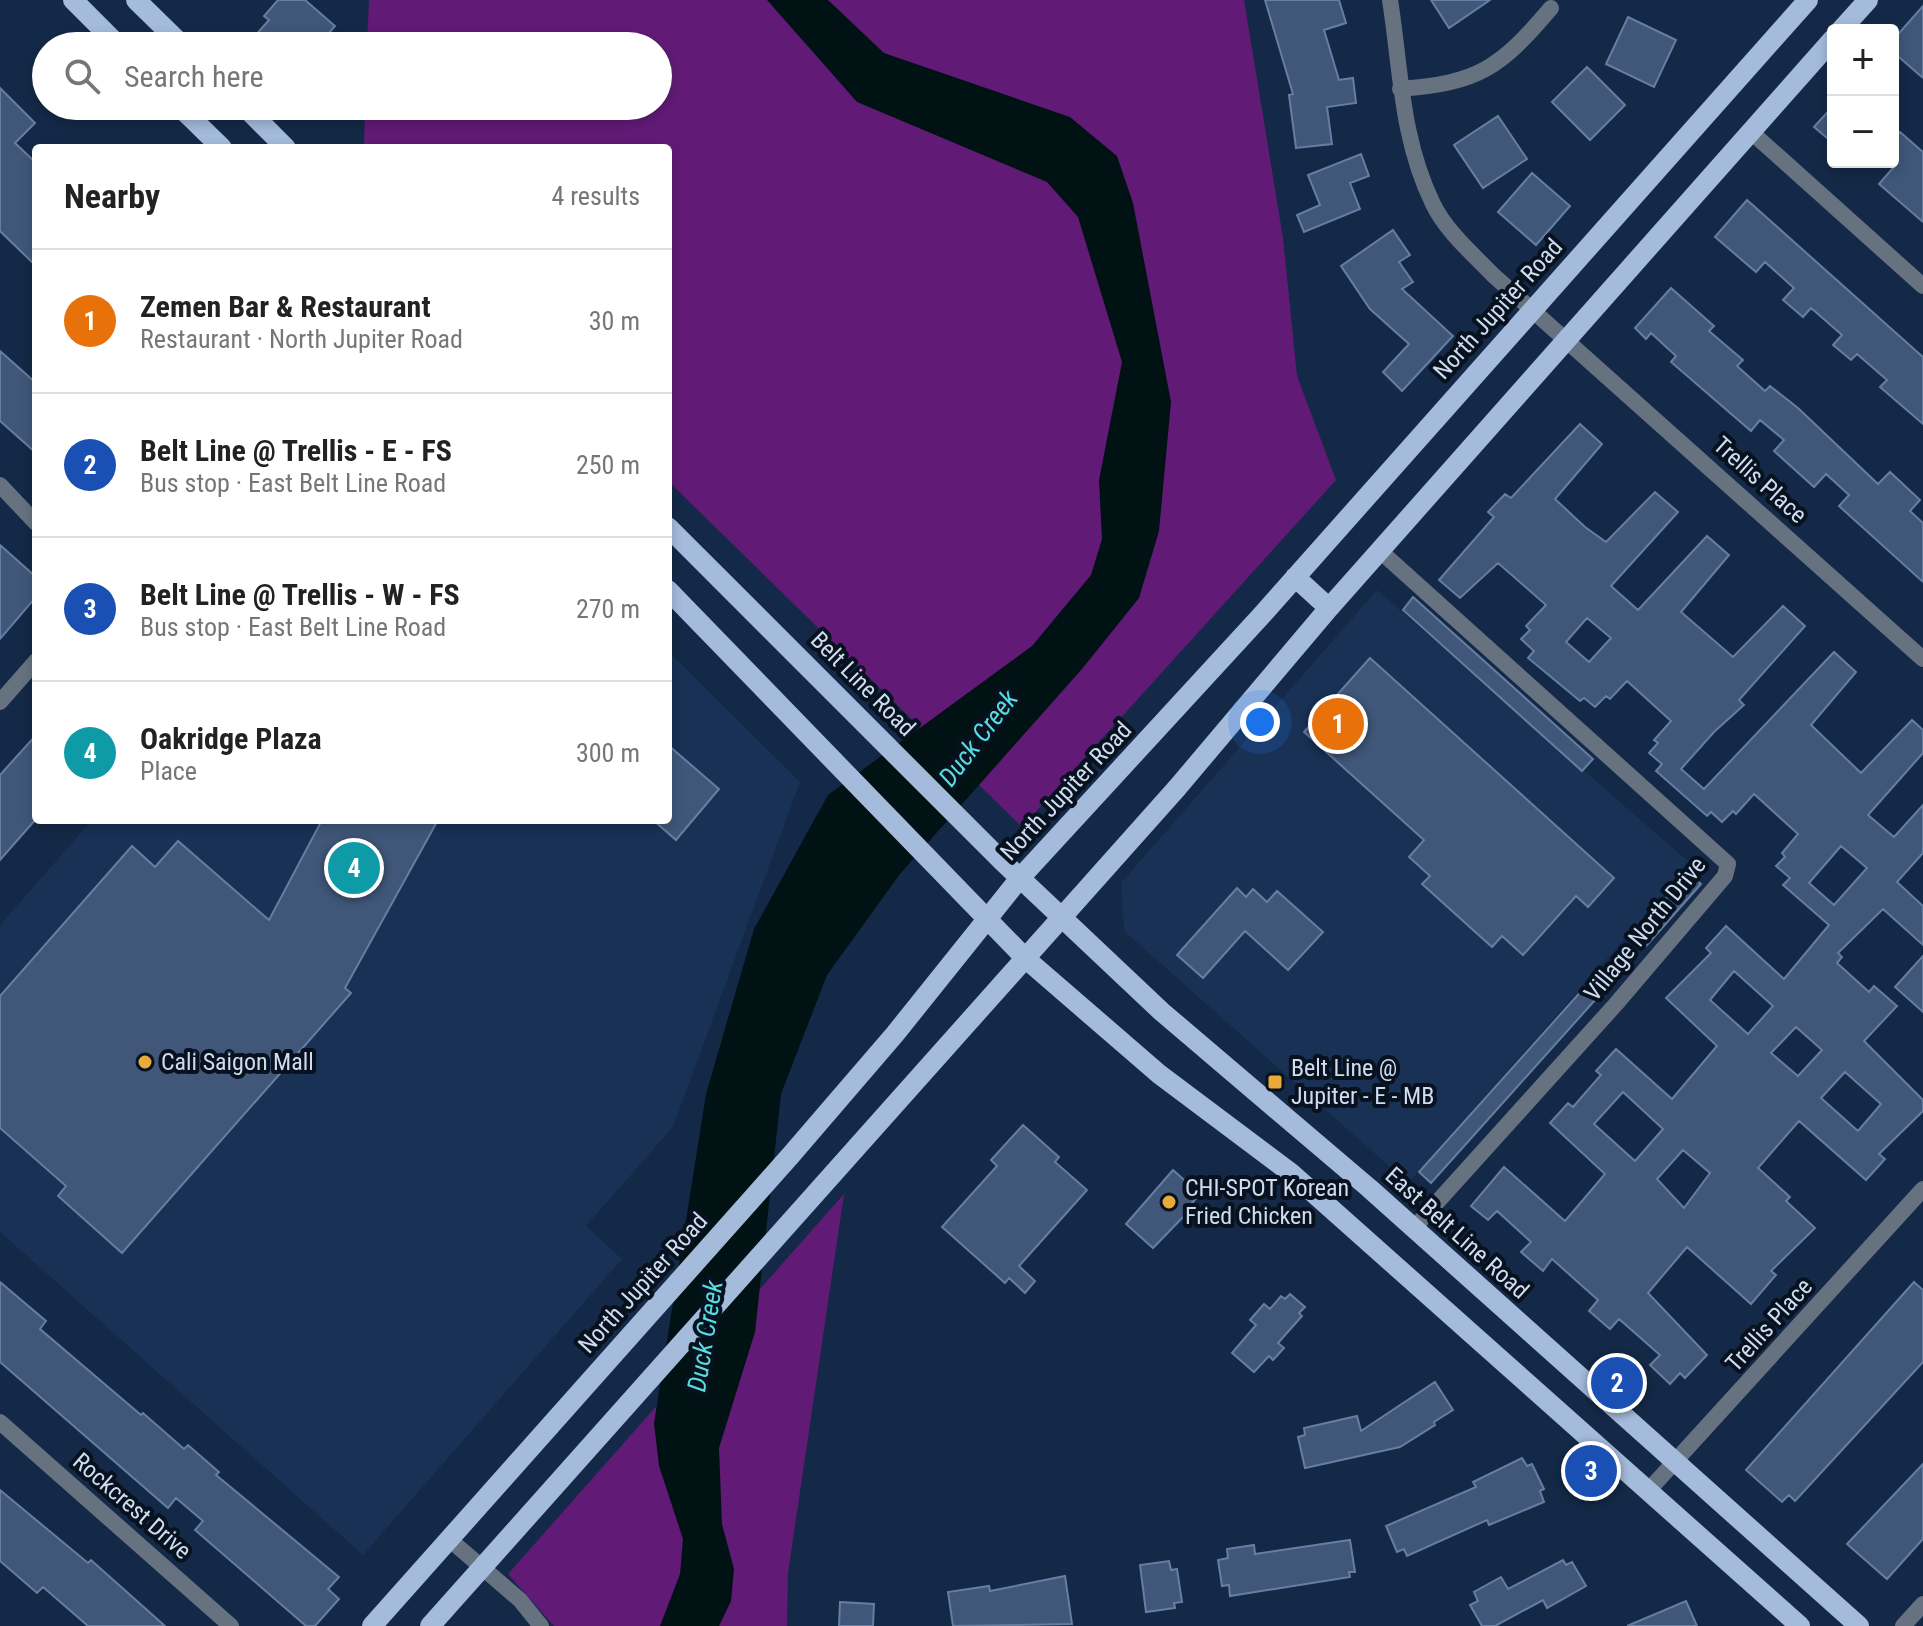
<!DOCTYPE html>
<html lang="en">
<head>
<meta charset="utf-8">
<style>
  body { margin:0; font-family:"Roboto Condensed",sans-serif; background:#f6f6f6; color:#222 }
  .controls { position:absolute; right:24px; top:24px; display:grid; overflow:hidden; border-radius:8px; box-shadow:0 4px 12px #0003 }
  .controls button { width:72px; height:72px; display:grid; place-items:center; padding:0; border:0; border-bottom:2px solid #e0e0e0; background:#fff; color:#222; font:40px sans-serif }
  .you { position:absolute; left:1260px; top:722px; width:28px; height:28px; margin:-20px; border:6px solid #fff; border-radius:50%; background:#1a73e8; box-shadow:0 0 0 12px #1a73e833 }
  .badge { display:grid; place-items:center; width:52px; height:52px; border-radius:50%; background:#2563eb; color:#fff; font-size:26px; font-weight:700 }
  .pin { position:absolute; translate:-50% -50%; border:4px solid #fff; box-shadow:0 2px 8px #0006 }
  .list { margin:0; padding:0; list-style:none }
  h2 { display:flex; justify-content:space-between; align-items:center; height:104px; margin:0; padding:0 32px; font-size:34px }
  h2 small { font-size:26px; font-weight:400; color:#767676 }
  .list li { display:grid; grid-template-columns:52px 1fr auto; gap:24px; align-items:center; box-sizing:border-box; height:144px; padding:0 32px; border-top:2px solid #e0e0e0 }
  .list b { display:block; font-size:30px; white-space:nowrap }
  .list p { margin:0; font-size:26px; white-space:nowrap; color:#767676 }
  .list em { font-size:26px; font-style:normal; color:#767676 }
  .icon { flex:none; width:44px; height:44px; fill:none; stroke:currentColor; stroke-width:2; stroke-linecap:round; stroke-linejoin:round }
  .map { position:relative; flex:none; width:1923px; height:1626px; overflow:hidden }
  .search { position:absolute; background:#fff; box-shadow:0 4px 12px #0003; left:32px; top:32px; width:640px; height:88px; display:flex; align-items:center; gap:20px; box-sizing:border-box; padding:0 28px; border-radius:44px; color:#767676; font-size:30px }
  .panel { position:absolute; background:#fff; box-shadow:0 4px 12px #0003; left:32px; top:144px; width:640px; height:680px; border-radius:8px }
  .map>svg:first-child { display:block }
</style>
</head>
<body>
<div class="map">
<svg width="1923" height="1626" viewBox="0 0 1923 1626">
  <rect width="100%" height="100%" fill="#142947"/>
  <!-- built -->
  <path fill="#183155" d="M1377 590 1691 864 1408 1183 1124 931 1121 883Z
    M668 651 800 782 673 1127 586 1226 622 1259 363 1555 0 1232V925L92 820H668Z"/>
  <!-- green -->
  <path fill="#611b76" d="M369 0H1244L1283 238 1297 376 1336 480 1022 827 668 481V148H364L365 106H658V46H367Z
    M844 1194 788 1573 787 1626H554L508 1574Z"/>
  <!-- water -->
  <path fill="#001213" d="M767 0H828L884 53 1070 117 1117 156 1133 203 1171 402 1159 531 1139 598 1082 669 900 874 827 975 781 1094 755 1332 719 1448 722 1524 734 1569 731 1601 719 1626H660L680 1574 683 1539 659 1466 654 1423 706 1094 754 929 828 795 1032 646 1091 575 1102 539 1099 480 1122 362 1078 217 1047 182 857 102Z"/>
  <!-- building -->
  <path fill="#405779" stroke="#657ea2" stroke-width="2" fill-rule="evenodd" d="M278 0H305L335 26 318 46H246L269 20 264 16Z
    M1265 0H1339L1346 23 1324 30 1339 80 1353 78 1356 103 1327 107 1332 144 1296 148 1289 95 1293 94Z
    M1431 0H1490L1449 28Z
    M1923 6V78L1893 52V40Z
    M1628 17 1676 40 1654 87 1606 64Z
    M1587 67 1625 105 1590 140 1552 102Z
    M0 88 35 123 15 143 36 163V266L0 231Z
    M1833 106V143L1814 127Z
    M1498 116 1527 159 1483 188 1454 145Z
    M1900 132 1923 152V222L1879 184 1893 168V140Z
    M1361 154 1369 176 1350 183 1360 209 1304 232 1297 215 1320 205 1308 175Z
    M1532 173 1570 206 1536 245 1498 212Z
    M1747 200 1923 357V424L1880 387 1887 380 1857 354 1851 360 1833 345 1842 335 1811 308 1803 317 1783 300 1794 288 1765 262 1756 272 1715 237Z
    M1393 230 1410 255 1399 262 1413 282 1402 289 1453 336 1402 391 1383 372 1409 344 1370 309 1341 266Z
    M1671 288 1714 326 1709 331 1743 360 1737 366 1765 391 1770 386 1798 408 1878 484 1890 472 1920 500 1910 511 1923 523V582L1839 506 1849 495 1826 474 1814 487 1774 451 1784 440 1760 420 1751 431 1671 362 1676 356 1651 333 1646 339 1635 328Z
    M0 351 36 383V453L0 421Z
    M1580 424 1602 444 1555 499 1585 527 1606 542 1655 492 1678 512 1611 586 1638 610 1707 536 1729 555 1681 612 1733 657 1783 606 1805 626 1739 700 1744 705 1714 732 1681 769 1704 789 1834 652 1856 672 1811 725 1861 773 1912 720 1923 730V753L1868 815 1894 837 1923 805V853L1897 882 1923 906V945L1883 909 1838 953 1842 957 1837 963 1869 992 1874 986 1897 1006 1864 1041 1923 1100V1111L1879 1154 1885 1159 1866 1180 1799 1121 1758 1168 1790 1197 1786 1201 1815 1228 1771 1271 1776 1275 1751 1304 1687 1247 1648 1293 1707 1355 1685 1378 1680 1373 1670 1384 1650 1365 1660 1355 1619 1319 1610 1329 1589 1311 1598 1300 1552 1259 1543 1271 1521 1252 1531 1242 1497 1211 1488 1220 1471 1206 1504 1167 1565 1221 1605 1174 1550 1123 1568 1103 1573 1107 1601 1075 1596 1071 1616 1049 1672 1099 1717 1046 1666 998 1711 953 1706 948 1726 926 1784 979 1829 925 1783 885 1790 878 1776 866 1785 857 1782 853 1798 834 1754 794 1736 814 1733 811 1722 822 1711 812 1707 816 1656 771 1662 764 1649 753 1658 743 1654 740 1671 721 1627 681 1610 699 1606 696 1595 707 1584 698 1580 701 1528 658 1534 651 1521 639 1530 630 1526 626 1546 605 1498 563 1460 598 1439 580 1494 517 1488 512 1505 494 1511 498ZM1587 618 1611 638 1589 662 1566 642ZM1841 846 1867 868 1834 905 1809 883ZM1734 971 1773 1006 1748 1034 1710 1000ZM1796 1027 1822 1050 1798 1076 1771 1053ZM1845 1072 1881 1104 1858 1131 1821 1098ZM1623 1092 1663 1129 1635 1161 1594 1124ZM1683 1150 1710 1173 1684 1208 1657 1179Z
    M0 545 36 577V597L0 639Z
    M1413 597 1593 759 1582 771 1403 610Z
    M1370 658 1614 878 1588 907 1576 896 1523 955 1502 936 1492 947 1422 884 1430 876 1409 857 1424 840 1304 732Z
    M36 735V819L0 860V775Z
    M668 745 719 789 676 840 653 820H668Z
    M322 820H438L345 988 351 993 122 1253 58 1196 66 1186 0 1128V996L132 846 155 867 178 841 269 920Z
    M1689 873 1701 884 1646 946 1633 935Z
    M1237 888 1246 897 1253 889 1267 902 1277 891 1323 932 1288 970 1245 931 1203 978 1177 955Z
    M1923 956V1012L1895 987Z
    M1584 988 1596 999 1431 1183 1419 1172Z
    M1023 1125 1059 1157 1055 1162 1087 1190 1019 1266 1035 1281 1025 1293 1009 1278 1005 1283 942 1227 997 1166 991 1160Z
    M1173 1170 1200 1194 1185 1211 1187 1213 1153 1248 1126 1224Z
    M0 1282 46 1321 40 1329 141 1415 143 1413 184 1449 188 1445 219 1472 216 1475 339 1577 328 1589 339 1599 315 1626H306L195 1530 203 1521 176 1498 168 1508 0 1362Z
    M1914 1282 1923 1290V1362L1795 1501 1789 1495 1782 1502 1746 1470Z
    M1290 1294 1305 1307 1299 1313 1302 1316 1278 1343 1284 1348 1273 1360 1269 1356 1254 1372 1232 1353 1256 1325 1250 1320 1264 1304 1270 1309 1281 1296 1285 1299Z
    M1435 1382 1453 1410 1434 1422 1435 1425 1400 1447 1305 1468 1298 1437 1305 1435 1304 1428 1357 1416 1361 1431Z
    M1522 1458 1527 1466 1532 1464 1544 1489 1540 1491 1544 1502 1489 1525 1487 1520 1407 1556 1404 1549 1397 1552 1386 1526 1476 1487 1473 1482Z
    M1923 1464V1539L1887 1579 1847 1544Z
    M0 1490 88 1563 91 1560 165 1626H88L43 1587 37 1593 0 1561Z
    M1350 1540 1355 1572H1349L1350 1577 1230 1596 1229 1585 1222 1586 1218 1560 1228 1558 1227 1549 1254 1545 1255 1554Z
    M1563 1560 1566 1565 1572 1562 1586 1586 1547 1608 1543 1600 1495 1626H1482L1470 1605 1478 1601 1474 1592 1501 1577 1508 1589Z
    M1169 1561 1171 1570 1177 1569 1182 1602 1174 1603 1175 1608 1146 1612 1140 1565Z
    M1065 1576 1072 1624 953 1626 948 1592 989 1586 990 1591Z
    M1686 1601 1697 1626H1627Z
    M840 1602 874 1604 873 1626H839Z"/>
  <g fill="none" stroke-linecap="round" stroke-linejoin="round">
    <!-- street -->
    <path stroke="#677281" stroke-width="16" d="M1390 0C1401 70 1401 139 1433 204 1446 231 1472 253 1493 275L1923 659
      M1400 89C1479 83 1500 68 1551 8
      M1750 131 1923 286
      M0 485 36 523
      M1379 550 1728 864 1725 876 1616 1004 1413 1229
      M0 702 36 661
      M0 1422 231 1626
      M1648 1491 1923 1189
      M449 1539 520 1600 541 1626
      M1903 1626 1923 1604"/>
    <!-- primary -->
    <path stroke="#a4bbdc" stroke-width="20" d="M73 0 119 46
      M136 0 183 46
      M1841 30 1868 0
      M179 106 222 148
      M244 106 286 148
      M668 527 1003 862 1162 1012 1369 1188 1859 1626
      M1295 577 1329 608
      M668 590 1026 959 1159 1074 1291 1173 1800 1626
      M372 1626 791 1155 895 1034 1020 878 1261 616 1808 0
      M430 1626 1177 788 1329 608 1833 39"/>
  </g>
  <!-- markers -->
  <g fill="#eaaa39" stroke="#08121f" stroke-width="3">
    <circle cx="145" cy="1062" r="8"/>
    <rect x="1267" y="1074" width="16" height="16" rx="4"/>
    <circle cx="1169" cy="1202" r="8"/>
  </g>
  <g text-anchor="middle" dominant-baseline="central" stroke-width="8" stroke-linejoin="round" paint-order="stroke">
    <!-- street labels -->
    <g font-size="24" fill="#cedcf0" stroke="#08121f">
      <text transform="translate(1498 309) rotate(-48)">North Jupiter Road</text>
      <text transform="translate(1760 480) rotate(42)">Trellis Place</text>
      <text transform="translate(863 684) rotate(45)">Belt Line Road</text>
      <text transform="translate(1066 791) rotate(-47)">North Jupiter Road</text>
      <text transform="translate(1645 929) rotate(-51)">Village North Drive</text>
      <text transform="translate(1457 1233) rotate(42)">East Belt Line Road</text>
      <text transform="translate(643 1283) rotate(-48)">North Jupiter Road</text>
      <text transform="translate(1769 1325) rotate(-48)">Trellis Place</text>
      <text transform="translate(132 1506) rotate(41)">Rockcrest Drive</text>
    </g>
    <!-- poi labels -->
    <g font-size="24" fill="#cedcf0" stroke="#08121f" text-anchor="start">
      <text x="161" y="1062">Cali Saigon Mall</text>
      <text x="1291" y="1068">Belt Line @<tspan x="1291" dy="28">Jupiter - E - MB</tspan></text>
      <text x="1185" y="1188">CHI-SPOT Korean<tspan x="1185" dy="28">Fried Chicken</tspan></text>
    </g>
    <!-- water labels -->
    <g font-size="26" font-style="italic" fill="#57dcdf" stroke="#08121f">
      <text transform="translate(978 738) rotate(-53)">Duck Creek</text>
      <text transform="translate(705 1336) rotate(-81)">Duck Creek</text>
    </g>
  </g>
</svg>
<div class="controls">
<button>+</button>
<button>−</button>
</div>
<div class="you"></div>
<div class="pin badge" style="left:1338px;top:724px;background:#e8710a">1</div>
<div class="pin badge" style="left:1617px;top:1383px;background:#1a4fb4">2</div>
<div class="pin badge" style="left:1591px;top:1471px;background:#1a4fb4">3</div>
<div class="pin badge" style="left:354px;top:868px;background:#0f9aa8">4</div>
<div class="search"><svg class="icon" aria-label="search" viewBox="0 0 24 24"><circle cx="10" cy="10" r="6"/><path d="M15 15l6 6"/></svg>Search here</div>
<section class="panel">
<h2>Nearby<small>4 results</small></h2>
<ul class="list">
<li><span class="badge" style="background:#e8710a">1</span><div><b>Zemen Bar &amp; Restaurant</b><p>Restaurant · North Jupiter Road</p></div><em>30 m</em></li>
<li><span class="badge" style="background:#1a4fb4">2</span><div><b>Belt Line @ Trellis - E - FS</b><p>Bus stop · East Belt Line Road</p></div><em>250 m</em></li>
<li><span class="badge" style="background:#1a4fb4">3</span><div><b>Belt Line @ Trellis - W - FS</b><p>Bus stop · East Belt Line Road</p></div><em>270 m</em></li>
<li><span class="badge" style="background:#0f9aa8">4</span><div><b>Oakridge Plaza</b><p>Place</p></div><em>300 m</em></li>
</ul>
</section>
</div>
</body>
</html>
